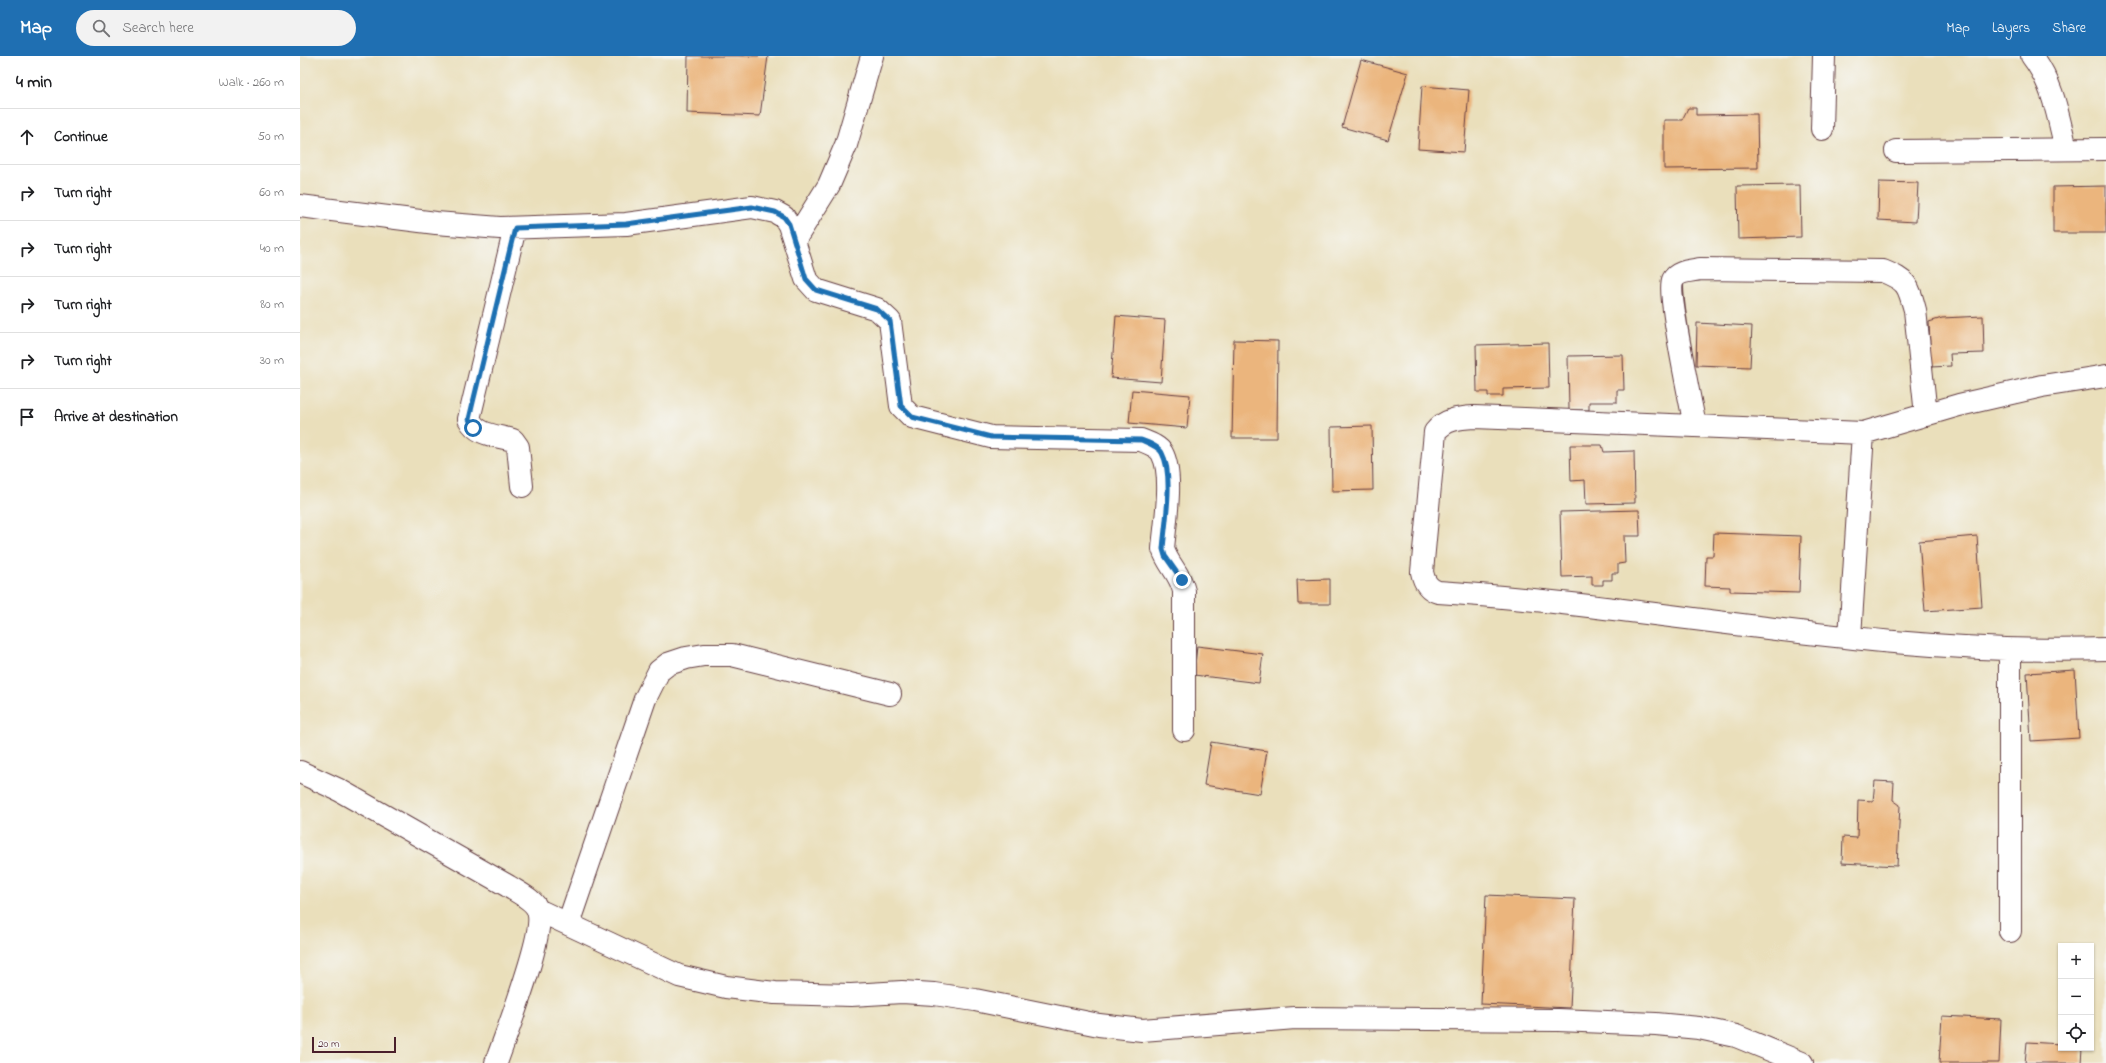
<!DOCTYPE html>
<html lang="en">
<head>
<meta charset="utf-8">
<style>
  body { margin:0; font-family:"Indie Flower",sans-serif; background:#f2f2f2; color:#202124 }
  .controls { position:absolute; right:12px; bottom:12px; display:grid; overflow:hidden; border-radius:0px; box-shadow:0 1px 3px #0004 }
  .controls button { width:36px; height:36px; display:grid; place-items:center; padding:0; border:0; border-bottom:1px solid #e0e0e0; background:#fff; color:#202124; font:20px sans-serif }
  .scale { position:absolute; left:12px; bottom:10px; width:84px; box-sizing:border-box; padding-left:4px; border:2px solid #4a1f2b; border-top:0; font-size:11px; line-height:14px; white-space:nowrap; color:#4a1f2b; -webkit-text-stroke:3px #f6f6f2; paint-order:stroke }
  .stop { position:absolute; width:12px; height:12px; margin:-9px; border:3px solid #1f6fb2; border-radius:50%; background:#fff }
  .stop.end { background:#1f6fb2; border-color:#fff; box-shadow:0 1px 4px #0008 }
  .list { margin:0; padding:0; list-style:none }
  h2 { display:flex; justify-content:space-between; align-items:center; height:52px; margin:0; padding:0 16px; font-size:17px }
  h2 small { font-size:13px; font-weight:400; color:#757577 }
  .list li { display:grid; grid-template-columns:26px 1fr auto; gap:12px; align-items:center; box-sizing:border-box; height:56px; padding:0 16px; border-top:1px solid #e0e0e0 }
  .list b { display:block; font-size:15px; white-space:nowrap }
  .list em { font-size:13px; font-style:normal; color:#757577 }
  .icon { flex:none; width:22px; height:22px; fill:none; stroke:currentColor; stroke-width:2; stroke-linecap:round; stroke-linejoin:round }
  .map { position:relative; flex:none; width:1806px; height:1007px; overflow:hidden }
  header { display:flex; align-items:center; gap:24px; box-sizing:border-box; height:56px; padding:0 20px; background:#1f6fb2; color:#fff }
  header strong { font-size:19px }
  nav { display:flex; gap:22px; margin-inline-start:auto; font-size:14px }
  .search { width:280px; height:36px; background:#f2f2f2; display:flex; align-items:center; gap:10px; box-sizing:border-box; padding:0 14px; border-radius:22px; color:#757577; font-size:15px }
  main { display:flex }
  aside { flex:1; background:#fff }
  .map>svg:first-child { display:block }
</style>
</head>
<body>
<header>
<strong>Map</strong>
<div class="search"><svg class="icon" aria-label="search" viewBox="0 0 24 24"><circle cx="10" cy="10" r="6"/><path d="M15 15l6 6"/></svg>Search here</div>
<nav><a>Map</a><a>Layers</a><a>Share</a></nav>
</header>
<main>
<aside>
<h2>4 min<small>Walk · 260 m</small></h2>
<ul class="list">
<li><svg class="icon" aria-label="ahead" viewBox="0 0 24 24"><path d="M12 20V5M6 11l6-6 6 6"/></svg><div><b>Continue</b></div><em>50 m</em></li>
<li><svg class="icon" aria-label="right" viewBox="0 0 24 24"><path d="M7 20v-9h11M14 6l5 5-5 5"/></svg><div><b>Turn right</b></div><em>60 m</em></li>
<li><svg class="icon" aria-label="right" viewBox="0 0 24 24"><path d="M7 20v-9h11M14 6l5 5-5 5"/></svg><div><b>Turn right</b></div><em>40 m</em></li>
<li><svg class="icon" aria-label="right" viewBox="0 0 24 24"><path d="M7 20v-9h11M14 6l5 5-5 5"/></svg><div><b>Turn right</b></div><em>80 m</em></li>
<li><svg class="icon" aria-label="right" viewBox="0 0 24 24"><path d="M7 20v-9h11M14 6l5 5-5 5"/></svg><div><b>Turn right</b></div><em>30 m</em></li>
<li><svg class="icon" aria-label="arrive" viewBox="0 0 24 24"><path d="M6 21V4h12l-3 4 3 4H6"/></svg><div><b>Arrive at destination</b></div></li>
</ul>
</aside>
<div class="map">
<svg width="1806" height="1007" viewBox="0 0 1806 1007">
  <rect width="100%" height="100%" fill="#f6f6f2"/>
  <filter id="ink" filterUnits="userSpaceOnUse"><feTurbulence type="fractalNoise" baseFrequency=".025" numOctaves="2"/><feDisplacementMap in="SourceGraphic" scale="8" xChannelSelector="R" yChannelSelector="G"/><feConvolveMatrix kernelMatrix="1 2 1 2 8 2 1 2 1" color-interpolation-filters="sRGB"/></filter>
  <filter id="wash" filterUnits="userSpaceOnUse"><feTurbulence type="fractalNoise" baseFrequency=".012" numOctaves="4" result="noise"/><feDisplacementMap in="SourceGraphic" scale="16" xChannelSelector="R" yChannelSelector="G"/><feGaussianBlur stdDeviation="0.9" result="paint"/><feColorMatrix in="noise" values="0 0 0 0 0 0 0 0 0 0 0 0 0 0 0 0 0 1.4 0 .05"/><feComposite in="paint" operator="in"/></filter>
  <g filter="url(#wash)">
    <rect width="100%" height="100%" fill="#eadfbb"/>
    <g id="blocks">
      <!-- building -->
      <path fill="#ebb57d" d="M388 0H468L460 60 387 57Z
        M1061 4 1108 17 1088 84 1042 71Z
        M1122 30 1169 34 1164 96 1118 93Z
        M1388 52H1396V59L1457 58 1458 112 1364 113V64H1382Z
        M1579 126 1618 127 1616 166 1578 164Z
        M1500 129 1501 181 1438 183 1437 130Z
        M1806 130V177H1753V131Z
        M816 260 865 264 861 326 811 322Z
        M1683 260 1684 297 1650 298 1651 310 1631 311 1629 266 1642 262Z
        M1397 267 1452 270 1450 311 1396 309Z
        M934 284 978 285 977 382H932Z
        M1248 287 1249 332 1203 333V340H1188V336H1177L1176 289Z
        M1323 299 1324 334H1317V346H1289V354H1269L1268 300Z
        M832 334 890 339 887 372 829 367Z
        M1072 370 1073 434 1032 435 1031 371Z
        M1270 389H1302L1304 396 1334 395 1335 447 1286 448 1285 424 1271 425Z
        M1339 454 1340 480H1324L1325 507 1318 508V517H1312V524H1303V529H1292V520L1262 521 1260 456Z
        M1414 477 1501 480 1499 537 1430 535V531L1405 530 1406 500H1413Z
        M1677 480 1682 551 1625 555 1619 485Z
        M1030 523V548H998L997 524Z
        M897 590 963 598 959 627 894 619Z
        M1775 614 1779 682 1731 685 1727 617Z
        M911 686 967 695 960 738 904 729Z
        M1575 725 1594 726 1593 744 1600 749 1597 810 1542 807 1543 781 1557 782 1558 744 1573 745Z
        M1186 839 1275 843 1270 952 1181 948Z
        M1642 960 1701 963 1699 1007H1639Z
        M1727 986 1761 988V992H1782L1781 1007H1725Z"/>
    </g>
  </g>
  <g filter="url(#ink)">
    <use href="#blocks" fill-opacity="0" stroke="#623c41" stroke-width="1"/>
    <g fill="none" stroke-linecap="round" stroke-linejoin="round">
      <!-- minor casing -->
      <g stroke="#623c41" stroke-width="24">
        <path id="minor" d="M1732 0C1753 27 1758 60 1766 93
          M1522 73 1524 0
          M1596 95 1806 93
          M0 150 136 167 200 172 326 168 452 151 475 156 484 161 489 169 506 223 516 234 577 253 590 265 601 350 612 361 691 381 841 384C848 387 858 390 862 397 874 419 865 467 863 493 868 509 880 517 884 535V674
          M215 172 169 363C178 380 195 379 213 384L218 391 222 430
          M494 185 529 129 546 89 572 0
          M1806 320 1742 330 1659 349 1563 377 1174 361C1159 362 1145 363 1135 376L1122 516C1124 526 1128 533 1138 536 1361 550 1582 601 1806 593
          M1395 370C1391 349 1367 235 1373 224 1377 215 1392 215 1400 213L1583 215C1607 225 1608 228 1615 254L1626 359
          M1550 581 1563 377
          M1710 594V875
          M0 716 39 734 208 830C217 836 235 844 238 855 246 876 205 981 196 1007
          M238 854 379 920 426 931 475 937 551 939 602 936 634 938 675 944 799 969 842 974 995 962 1258 964 1356 968 1399 972 1436 980 1502 1007
          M268 868 345 643 359 615 368 608 386 602 404 599H432L590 638"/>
      </g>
      <!-- minor -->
      <use href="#minor" stroke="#fff" stroke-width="22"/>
    </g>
  </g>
  <g fill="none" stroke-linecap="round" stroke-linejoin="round" filter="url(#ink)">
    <!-- route -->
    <path stroke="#1f6fb2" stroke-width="5" d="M173 372 169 363 215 172 326 168 452 151 475 156 484 161 489 168 506 223 516 234 577 253 590 265 601 350 612 361 691 381 841 384C848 387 858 390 862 397 874 419 865 467 863 493L865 500 882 524"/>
  </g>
</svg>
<div class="controls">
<button>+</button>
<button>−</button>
<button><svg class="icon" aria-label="locate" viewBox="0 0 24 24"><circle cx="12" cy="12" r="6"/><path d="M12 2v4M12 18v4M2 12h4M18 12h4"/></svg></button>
</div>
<div class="scale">20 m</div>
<div class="stop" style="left:173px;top:372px"></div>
<div class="stop end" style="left:882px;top:524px"></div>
</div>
</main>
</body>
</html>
